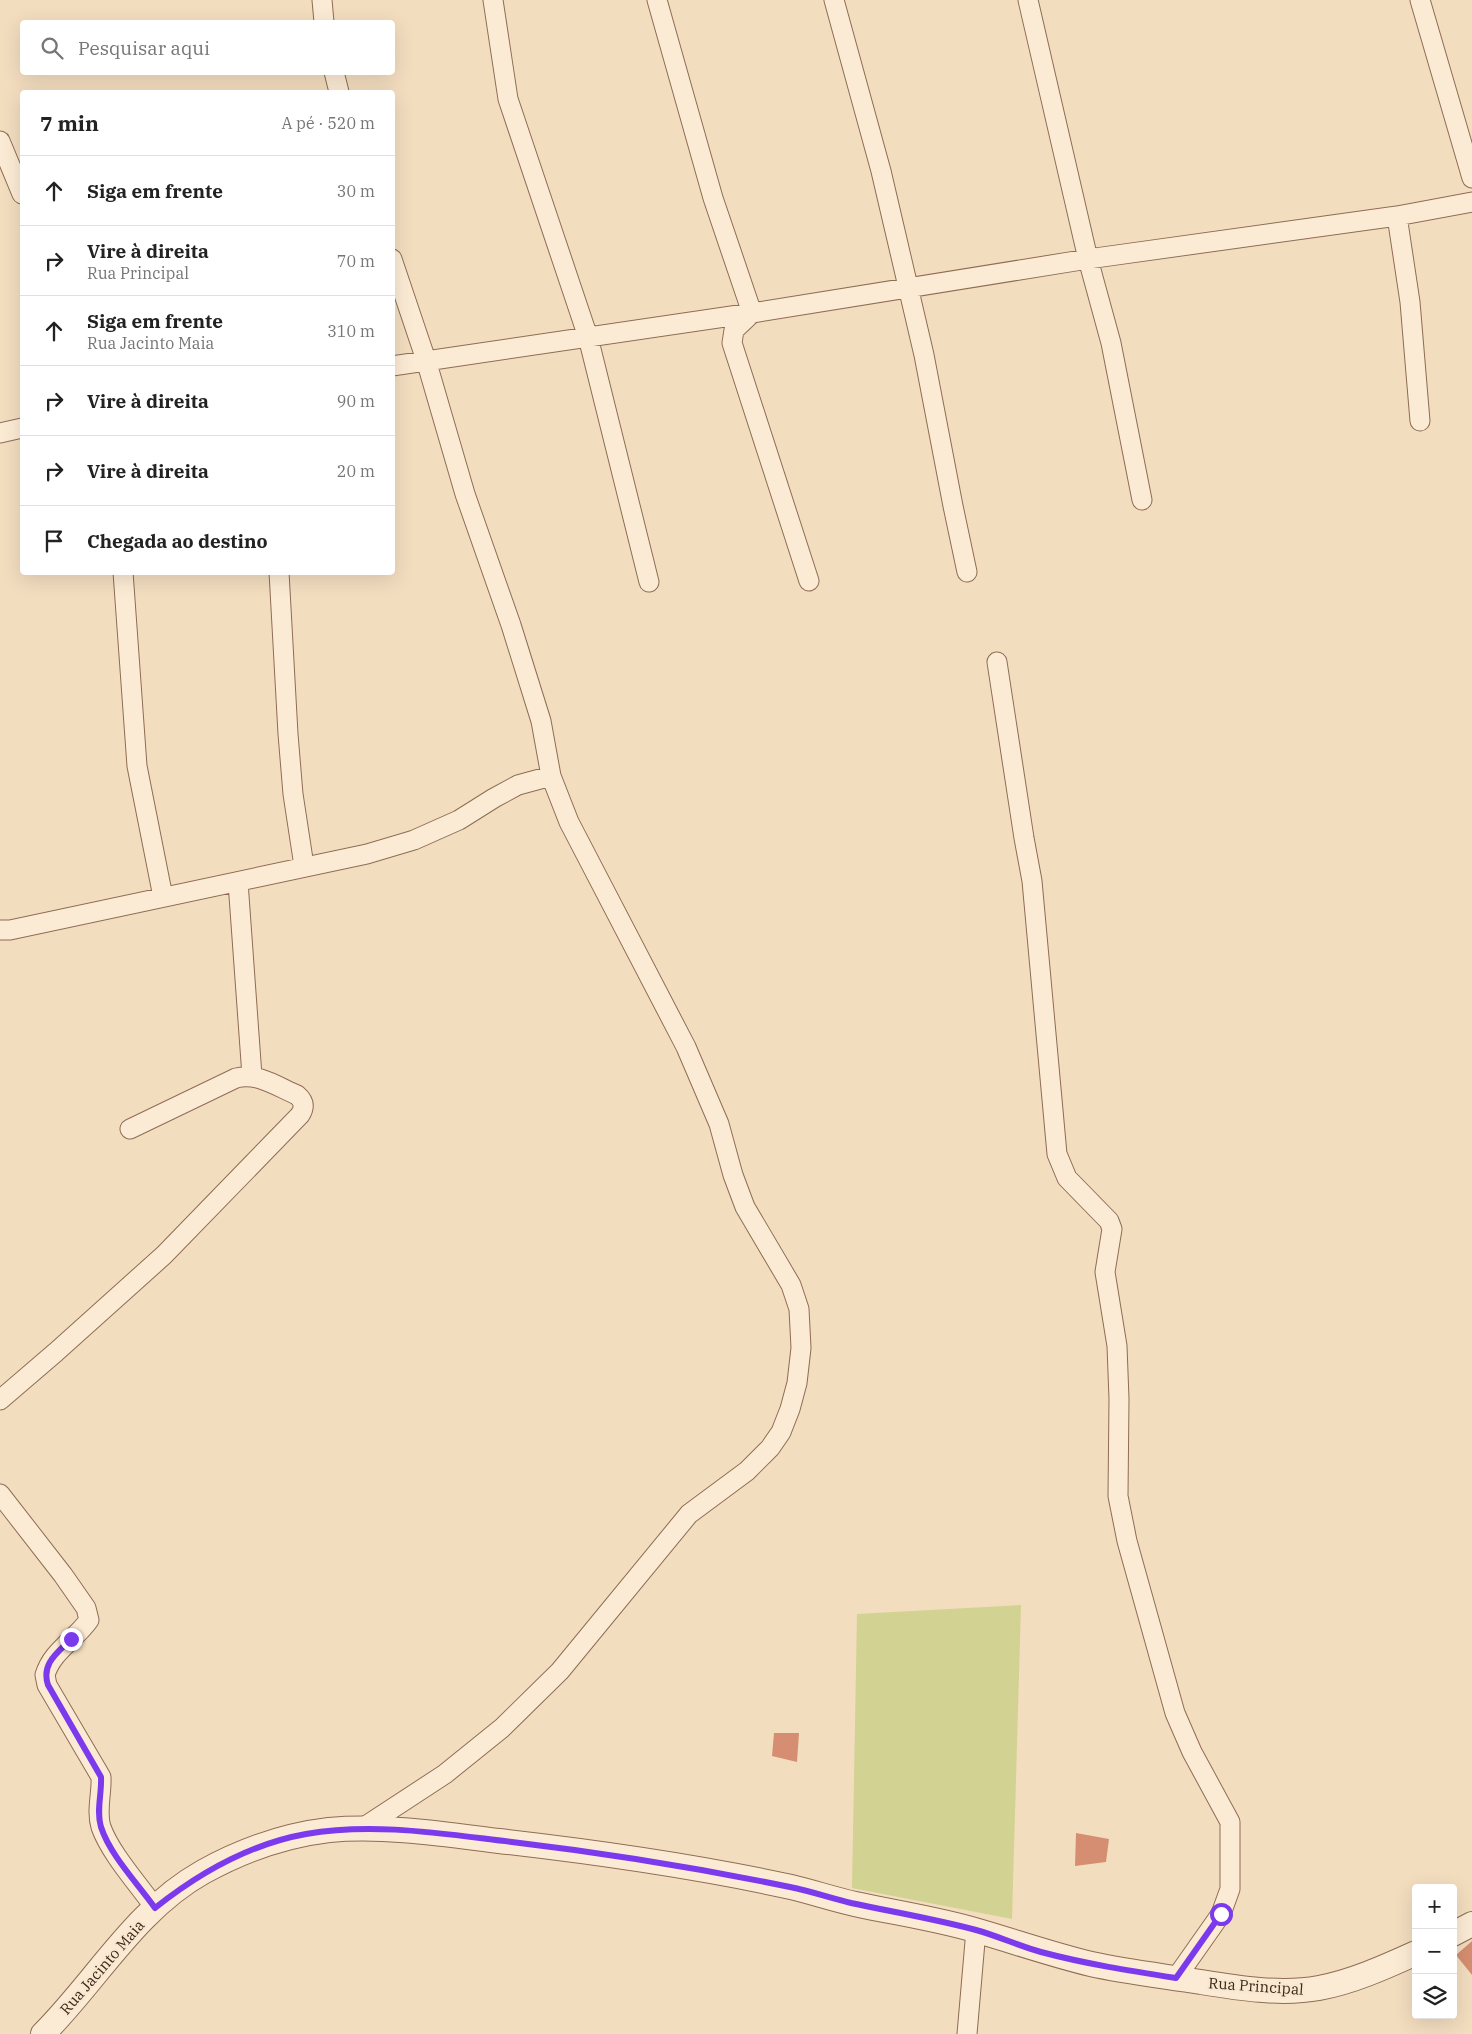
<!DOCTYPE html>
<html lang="pt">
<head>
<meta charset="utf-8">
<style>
  body { margin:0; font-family:"IBM Plex Serif",serif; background:#f2f2f2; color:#222 }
  .controls { position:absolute; right:15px; bottom:15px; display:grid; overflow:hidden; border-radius:5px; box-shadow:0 5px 20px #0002 }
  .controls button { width:45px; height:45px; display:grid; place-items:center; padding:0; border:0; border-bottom:1px solid #e0e0e0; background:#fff; color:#222; font:25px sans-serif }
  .stop { position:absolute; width:15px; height:15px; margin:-11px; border:4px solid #7c3aed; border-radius:50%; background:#fff }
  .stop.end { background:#7c3aed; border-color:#fff; box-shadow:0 1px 5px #0008 }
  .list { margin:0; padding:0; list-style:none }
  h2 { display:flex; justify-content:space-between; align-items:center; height:65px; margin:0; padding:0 20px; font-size:21px }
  h2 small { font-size:16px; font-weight:400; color:#767676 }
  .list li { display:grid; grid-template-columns:32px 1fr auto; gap:15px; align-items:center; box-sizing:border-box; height:70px; padding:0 20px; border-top:1px solid #e0e0e0 }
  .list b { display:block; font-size:19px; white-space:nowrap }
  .list p { margin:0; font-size:16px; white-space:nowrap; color:#767676 }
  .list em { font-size:16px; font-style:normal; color:#767676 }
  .icon { flex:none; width:28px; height:28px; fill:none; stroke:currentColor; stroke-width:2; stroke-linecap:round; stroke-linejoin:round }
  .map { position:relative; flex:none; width:1472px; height:2034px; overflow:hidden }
  .search { position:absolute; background:#fff; box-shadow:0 5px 20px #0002; left:20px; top:20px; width:375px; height:55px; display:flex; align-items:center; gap:12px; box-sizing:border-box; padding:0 18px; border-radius:5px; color:#767676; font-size:19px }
  .panel { position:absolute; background:#fff; box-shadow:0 5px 20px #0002; left:20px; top:90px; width:375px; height:485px; border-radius:5px }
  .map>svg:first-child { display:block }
</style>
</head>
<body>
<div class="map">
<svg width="1472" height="2034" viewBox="0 0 1472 2034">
  <rect width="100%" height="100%" fill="#f3ddbf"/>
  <!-- green -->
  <path fill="#d2d292" d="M1021 1605 1012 1919 852 1888 857 1614Z"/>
  <!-- building -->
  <path fill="#d58e71" d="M774 1733H799L797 1762 772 1756Z
    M1076 1833 1109 1839 1106 1862 1075 1866Z
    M1472 1941V1975L1456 1955Z"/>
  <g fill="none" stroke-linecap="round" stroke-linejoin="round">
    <!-- minor casing -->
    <g stroke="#8e6c55" stroke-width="21">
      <path id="minor" d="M322 0 324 22
        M493 0 508 99 588 337 649 582
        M657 0 713 198 752 313 734 330 732 343 809 581
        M834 0 881 171 924 355 953 506 967 572
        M1028 0 1088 259 1111 343 1142 500
        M1420 0 1472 178
        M334 72 339 92
        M0 141 22 194
        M1397 216 1410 302 1420 421
        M392 366 752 313 1088 259 1397 216 1472 202
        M0 433 22 428
        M123 572 137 766 163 897
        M279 572 288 734 293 794 304 866
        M997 662 1024 838 1032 881 1057 1154 1067 1178 1109 1221 1112 1229 1105 1272 1117 1346 1119 1399 1118 1496 1127 1541 1175 1713 1192 1752 1230 1822V1889L1221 1914 1176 1978
        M238 882 252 1076
        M0 930H10L367 854 414 840 459 820 494 798 518 785 551 776
        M0 1400 56 1352 164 1255 300 1115C305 1107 304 1101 297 1095 278 1087 257 1072 236 1078L130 1129
        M0 1494 63 1575 86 1608 89 1620C75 1640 52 1651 45 1675L47 1685 101 1777C102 1793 96 1811 101 1827 110 1853 139 1885 155 1908
        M361 1829 445 1774 502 1728 560 1671 689 1514 747 1471 770 1448 781 1432 790 1409 797 1383 801 1348 799 1309 791 1285 745 1207 733 1175 719 1124 686 1047 569 822 551 776 541 721 511 625 465 494 426 360 392 259
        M967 2034 976 1930"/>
    </g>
    <!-- tertiary casing -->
    <g stroke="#8e6c55" stroke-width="26">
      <path id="tertiary" d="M1453 1934 1472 1924
        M43 2034C97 1980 135 1910 203 1872 241 1851 286 1835 329 1830 385 1825 443 1834 499 1841 596 1852 695 1866 791 1887 812 1892 833 1899 855 1904 896 1913 938 1919 978 1931 1016 1942 1053 1955 1091 1964 1127 1972 1164 1976 1201 1982 1238 1988 1281 1995 1319 1988 1352 1982 1385 1967 1416 1953"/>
    </g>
    <!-- minor -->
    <use href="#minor" stroke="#fcebd4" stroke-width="19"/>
    <!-- tertiary -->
    <use href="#tertiary" stroke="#fcebd4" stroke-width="24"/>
  </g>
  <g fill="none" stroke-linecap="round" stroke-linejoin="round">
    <!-- route -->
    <path stroke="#7c3aed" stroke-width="6" d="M71 1639C57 1653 41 1664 48 1685L101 1777C102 1793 96 1811 101 1827 110 1855 138 1884 155 1908 199 1873 250 1844 306 1834 374 1822 444 1834 512 1842 605 1853 698 1868 790 1887 810 1891 831 1898 851 1903 893 1912 935 1919 976 1930 998 1936 1019 1946 1041 1952 1086 1964 1131 1971 1176 1978L1221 1914"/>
  </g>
  <g text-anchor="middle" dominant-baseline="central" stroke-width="5" stroke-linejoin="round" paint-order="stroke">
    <!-- street labels -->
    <g font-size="15" fill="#3c271b" stroke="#f9e8d0">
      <text transform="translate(102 1967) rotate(-49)">Rua Jacinto Maia</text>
      <text transform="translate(1256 1986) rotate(4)">Rua Principal</text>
    </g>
  </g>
</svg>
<div class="controls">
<button>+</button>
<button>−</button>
<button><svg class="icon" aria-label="layers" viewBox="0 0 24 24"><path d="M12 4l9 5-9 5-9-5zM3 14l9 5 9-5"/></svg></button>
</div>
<div class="stop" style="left:1221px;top:1914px"></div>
<div class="stop end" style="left:71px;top:1639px"></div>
<div class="search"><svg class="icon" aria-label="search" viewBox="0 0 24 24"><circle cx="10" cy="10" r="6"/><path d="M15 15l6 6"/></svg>Pesquisar aqui</div>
<section class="panel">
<h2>7 min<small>A pé · 520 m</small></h2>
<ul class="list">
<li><svg class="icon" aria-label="ahead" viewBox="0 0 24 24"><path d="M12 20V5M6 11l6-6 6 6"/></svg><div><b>Siga em frente</b></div><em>30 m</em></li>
<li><svg class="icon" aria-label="right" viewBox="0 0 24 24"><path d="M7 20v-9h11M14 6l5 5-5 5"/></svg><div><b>Vire à direita</b><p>Rua Principal</p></div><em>70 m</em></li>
<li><svg class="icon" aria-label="ahead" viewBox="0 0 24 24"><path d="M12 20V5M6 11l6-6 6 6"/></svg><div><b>Siga em frente</b><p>Rua Jacinto Maia</p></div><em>310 m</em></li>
<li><svg class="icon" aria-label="right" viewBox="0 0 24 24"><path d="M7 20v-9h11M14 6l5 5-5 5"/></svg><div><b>Vire à direita</b></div><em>90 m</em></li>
<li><svg class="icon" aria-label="right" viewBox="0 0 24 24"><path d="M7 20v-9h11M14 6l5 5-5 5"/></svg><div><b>Vire à direita</b></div><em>20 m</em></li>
<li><svg class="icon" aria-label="arrive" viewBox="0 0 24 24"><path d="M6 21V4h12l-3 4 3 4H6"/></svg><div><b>Chegada ao destino</b></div></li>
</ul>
</section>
</div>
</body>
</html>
